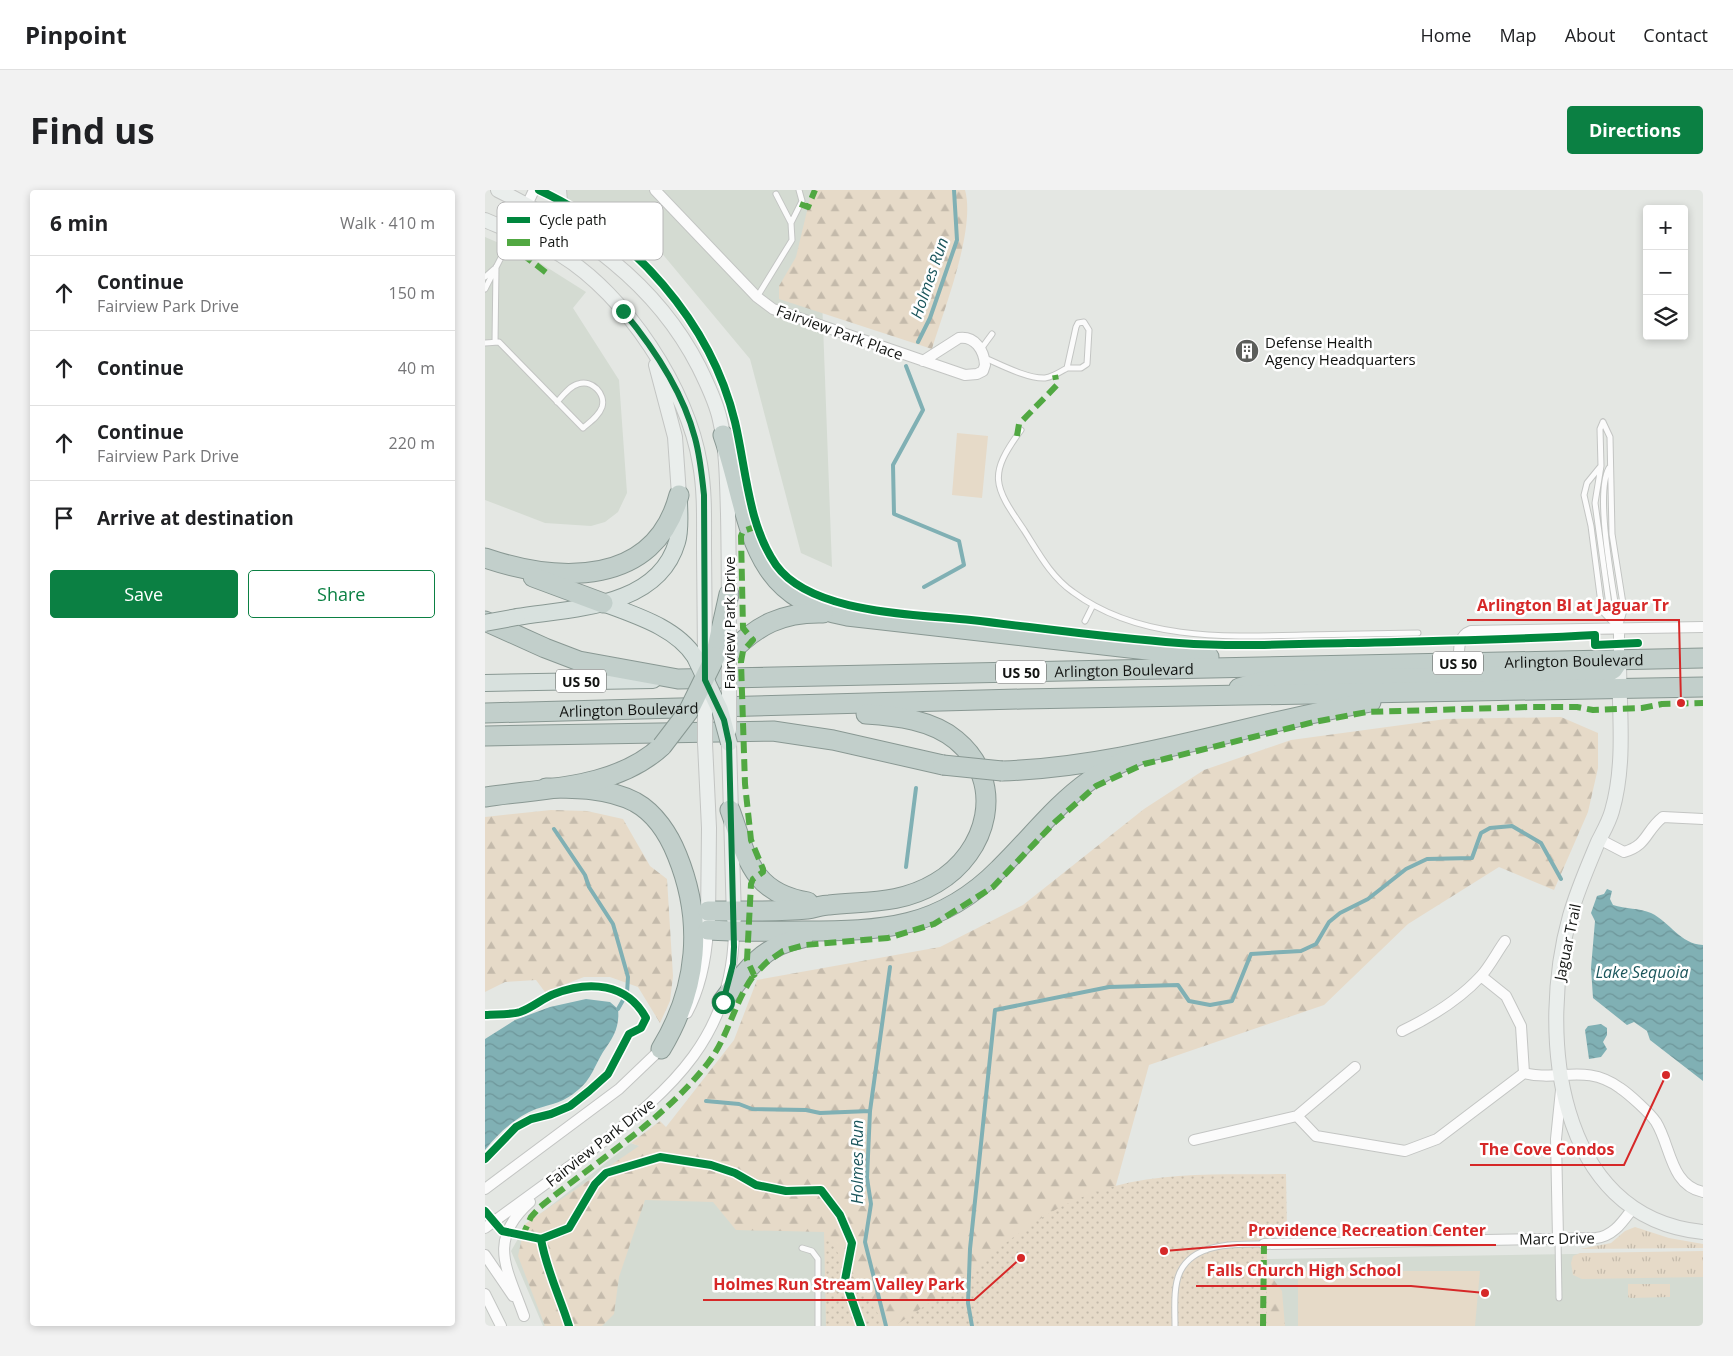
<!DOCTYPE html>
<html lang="en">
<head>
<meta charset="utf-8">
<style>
  body { margin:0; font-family:"Open Sans",sans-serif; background:#f2f2f2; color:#202124 }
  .controls { position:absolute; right:15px; top:15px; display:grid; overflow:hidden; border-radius:5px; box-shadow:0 2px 8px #0003 }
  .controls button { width:45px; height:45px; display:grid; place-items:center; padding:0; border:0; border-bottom:1px solid #e0e0e0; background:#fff; color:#202124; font:25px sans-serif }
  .stop { position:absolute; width:15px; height:15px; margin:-11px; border:4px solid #0b8043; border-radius:50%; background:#fff }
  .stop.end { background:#0b8043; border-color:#fff; box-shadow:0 1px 5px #0008 }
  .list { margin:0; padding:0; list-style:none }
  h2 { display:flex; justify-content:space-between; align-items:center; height:65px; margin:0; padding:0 20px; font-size:21px }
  h2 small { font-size:16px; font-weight:400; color:#757577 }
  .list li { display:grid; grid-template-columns:32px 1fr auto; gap:15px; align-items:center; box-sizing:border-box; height:75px; padding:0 20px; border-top:1px solid #e0e0e0 }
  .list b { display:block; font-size:19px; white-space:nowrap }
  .list p { margin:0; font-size:16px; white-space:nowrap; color:#757577 }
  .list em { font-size:16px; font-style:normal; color:#757577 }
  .actions { display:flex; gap:10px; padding:15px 20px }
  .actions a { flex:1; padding:11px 0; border:1px solid #0b8043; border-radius:5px; text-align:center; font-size:18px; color:#0b8043 }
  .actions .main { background:#0b8043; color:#fff }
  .icon { flex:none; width:28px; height:28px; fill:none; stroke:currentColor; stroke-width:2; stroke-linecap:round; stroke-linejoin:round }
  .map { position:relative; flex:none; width:1218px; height:1136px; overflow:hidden; border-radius:5px }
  header { display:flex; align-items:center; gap:30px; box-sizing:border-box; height:70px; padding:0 25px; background:#fff; border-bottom:1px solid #e0e0e0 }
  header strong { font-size:24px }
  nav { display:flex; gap:28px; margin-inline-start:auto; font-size:18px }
  .intro { display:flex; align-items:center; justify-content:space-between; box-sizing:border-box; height:120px; padding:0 30px }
  h1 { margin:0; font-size:35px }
  .button { padding:12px 22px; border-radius:5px; background:#0b8043; color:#fff; font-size:18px; font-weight:700 }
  main { display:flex; gap:30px; padding:0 30px }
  aside { flex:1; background:#fff; border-radius:5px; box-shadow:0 2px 8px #0003 }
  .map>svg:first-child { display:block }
</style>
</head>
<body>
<header>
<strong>Pinpoint</strong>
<nav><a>Home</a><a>Map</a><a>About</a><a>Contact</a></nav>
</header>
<div class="intro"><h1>Find us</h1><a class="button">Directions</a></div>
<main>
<aside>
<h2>6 min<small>Walk · 410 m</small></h2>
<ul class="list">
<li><svg class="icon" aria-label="ahead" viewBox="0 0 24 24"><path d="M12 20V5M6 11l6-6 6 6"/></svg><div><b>Continue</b><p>Fairview Park Drive</p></div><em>150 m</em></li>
<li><svg class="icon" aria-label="ahead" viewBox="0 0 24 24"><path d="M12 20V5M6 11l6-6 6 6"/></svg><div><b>Continue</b></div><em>40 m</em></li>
<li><svg class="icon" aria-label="ahead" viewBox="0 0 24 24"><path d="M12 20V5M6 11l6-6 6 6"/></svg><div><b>Continue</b><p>Fairview Park Drive</p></div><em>220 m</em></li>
<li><svg class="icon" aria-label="arrive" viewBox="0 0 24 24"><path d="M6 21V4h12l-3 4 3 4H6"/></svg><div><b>Arrive at destination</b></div></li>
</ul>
<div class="actions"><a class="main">Save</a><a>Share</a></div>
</aside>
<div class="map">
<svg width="1218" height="1136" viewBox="0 0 1218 1136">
  <defs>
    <pattern id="grass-tufts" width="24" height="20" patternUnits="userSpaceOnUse" patternTransform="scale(1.25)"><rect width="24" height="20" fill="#e6dac8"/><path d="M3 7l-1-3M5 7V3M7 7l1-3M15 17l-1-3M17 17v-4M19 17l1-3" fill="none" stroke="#c4baab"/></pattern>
    <pattern id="forest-firs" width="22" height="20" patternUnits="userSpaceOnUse" patternTransform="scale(1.25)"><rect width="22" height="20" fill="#e6dac8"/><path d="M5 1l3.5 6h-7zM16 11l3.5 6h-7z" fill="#c4baab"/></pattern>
    <pattern id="park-dots" width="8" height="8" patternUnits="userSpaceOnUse" patternTransform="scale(1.25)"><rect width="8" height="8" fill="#e6dac8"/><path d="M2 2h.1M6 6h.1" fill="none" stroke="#c4baab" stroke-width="1.8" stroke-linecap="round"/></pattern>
    <pattern id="water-waves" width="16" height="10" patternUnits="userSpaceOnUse" patternTransform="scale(1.25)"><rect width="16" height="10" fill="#80b0b4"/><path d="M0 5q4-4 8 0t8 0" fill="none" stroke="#6e969a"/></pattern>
  </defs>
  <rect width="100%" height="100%" fill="#e4e7e3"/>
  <!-- built -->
  <path fill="#d4dbd2" d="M52 0H333L347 377 316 363 265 169 155 37 136 54 87 18Z
    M0 47 44 66 101 102 88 118 134 190 142 303 133 322 120 332 106 336 60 333 0 310Z
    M146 953 302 1007 345 1044 360 1136H58L26 1061 41 1035Z
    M1218 1062V1136H782V1069Z"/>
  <!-- grass -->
  <path fill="url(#grass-tufts)" d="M1150 1037 1184 1048 1218 1054V1058L1095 1059 1126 1053 1140 1041Z
    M1218 1061V1087L1097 1089 1088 1085 1086 1073 1088 1066 1095 1063Z
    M1143 1094H1185V1107L1145 1108 1143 1107Z"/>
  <!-- forest -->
  <path fill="url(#forest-firs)" d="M327 0H480C491 39 459 119 447 159L294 109V96L311 67Z
    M1076 527 1113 543V578L1103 622 1069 700 1014 677 923 734 839 815 664 875 631 995 621 1014 593 1136H360L339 1042 251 1040 228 1012 160 1010 134 1087 129 1124 117 1136H60L33 1066 40 1034 154 956 146 953 175 931 181 937 249 850 272 790 455 757 538 715 659 619 719 580 806 550 961 529Z
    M66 620 102 621 138 629 165 676 182 689 188 786 185 811 175 833 153 797 125 787H99L60 802 51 790 20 792 0 802V627Z
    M782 1081 797 1101 800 1136H782Z"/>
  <!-- park -->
  <path fill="url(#park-dots)" d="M801 984 802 1043 782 1044V1136H410C428 1123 448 1111 466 1097 518 1055 563 1013 630 996 685 981 745 985 801 984Z
    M339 1042 401 1136H341Z"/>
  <!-- garden -->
  <path fill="#e6dac8" d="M472 243 503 246 497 308 467 305Z
    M818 1081H995L990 1136H813V1087Z"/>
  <!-- water -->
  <path fill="url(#water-waves)" d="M1122 699 1127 701 1125 709 1128 715C1140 719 1155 718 1166 723 1185 732 1195 754 1218 755V891L1165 850 1162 841 1149 832 1142 835 1108 808 1106 778 1110 731 1106 723 1112 706 1119 704Z
    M101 809 125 812 133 819C135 837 128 848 118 862 110 875 106 890 93 900 80 912 67 914 51 919 31 927 13 943 0 960V849L30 830 65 817Z
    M1116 834 1122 838V845L1118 852 1122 859 1116 867 1104 869 1100 840 1103 836Z"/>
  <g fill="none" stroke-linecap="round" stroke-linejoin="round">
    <!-- stream -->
    <path stroke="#80b0b4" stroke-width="4" d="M433 152 445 128 472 50 469 0
      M421 176 438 220 408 275 409 324 474 351 479 375 439 397
      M69 639 100 685 104 697 128 734 143 787 142 803 133 819
      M421 677 431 598
      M221 911 254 914 267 919 321 920 335 923 385 921
      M401 1136 380 1052 386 1014 382 988 385 921 405 777
      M487 1136 483 1113 485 1059 510 820 624 797 693 795 704 811 725 815 747 811 766 764 816 761 831 754 844 732 855 723 883 709 921 679 942 669 987 668 996 643 1005 638 1027 636 1056 653 1076 689"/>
    <!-- lane casing -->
    <g stroke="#c3c5c3" stroke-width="7">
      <path id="lane" d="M291 4 306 33 317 11 314 0
        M0 87 9 79
        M0 99 28 44
        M272 107 307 50 306 33
        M10 152 11 77
        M0 153 14 152 98 238C105 232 114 226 117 217 121 204 107 189 93 194 85 196 78 205 72 212
        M496 159 507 144
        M500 168C516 175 543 189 560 188 568 187 575 182 582 178L591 137 593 133 599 132 604 140 602 174 596 178H582
        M1118 232 1115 239 1116 276 1110 313 1125 422 1134 438
        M1118 232 1125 247 1127 344 1139 420 1134 438
        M536 240C503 285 508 295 539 340 553 362 566 387 588 402 654 451 742 447 819 445 857 444 895 444 933 443
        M1115 277 1102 293 1099 305 1106 336 1117 421 1131 436
        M1124 278C1109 305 1129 399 1133 433
        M600 431 608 415
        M1073 1049 1074 1108
        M317 1058 327 1061 333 1069V1136
        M690 1136C690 1120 688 1097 695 1082 709 1052 752 1054 779 1054"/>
    </g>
    <!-- street casing -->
    <g stroke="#c3c5c3" stroke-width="12">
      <path id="street" d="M170 0 272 107 288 119 480 185 492 184 498 181 500 175C499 160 490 146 474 148L438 171
        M29 43 49 0
        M1134 438V470
        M974 473C974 461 972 446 986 441L1218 437
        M1114 649 1139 662C1163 655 1160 641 1178 627L1218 629
        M996 786 1021 806 1036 836 1039 883
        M202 823C216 797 221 770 223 740
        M917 841C946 827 974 810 996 786 1005 776 1012 762 1020 751
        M1039 883C1074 892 1101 873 1135 898 1144 904 1165 923 1171 932 1186 956 1185 995 1218 1002
        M812 926 870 877
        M709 950 812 926 831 946 920 961 952 949 1039 883
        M0 999 134 899 179 856
        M0 1038C37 1011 74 984 111 957 188 899 247 845 249 742
        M1073 1049 1071 949 1076 900
        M779 1054 1111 1048C1129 1046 1138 1031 1148 1018
        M0 1065 28 1106
        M0 1104 16 1136
        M39 1126C23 1080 1 1051 45 1012"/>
    </g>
    <!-- secondary casing -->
    <g stroke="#c3c5c3" stroke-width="16">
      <path id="secondary" d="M13 0C96 42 170 91 214 177 222 194 231 211 235 230 242 260 242 293 243 324 244 371 244 417 244 464
        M74 0 75 11 94 44
        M0 30C25 41 53 50 76 65 141 105 203 199 215 274 220 302 219 330 219 358 219 394 220 431 220 468
        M171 175 190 247 194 305
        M1134 470C1134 519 1141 573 1127 621 1124 632 1118 642 1113 652 1103 676 1092 701 1085 726 1053 840 1069 1028 1218 1042
        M220 553 224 638 223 730
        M244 553 249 729"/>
    </g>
    <!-- primary casing -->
    <g stroke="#899893" stroke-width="18">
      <path id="primary" d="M118 413C149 425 191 437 210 467
        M32 427C87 418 173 418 192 352 196 339 194 323 194 309
        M0 493 168 490"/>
    </g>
    <!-- highway casing -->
    <g stroke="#899893" stroke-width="21">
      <g id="highway">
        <path d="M238 245C266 325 260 407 362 426L724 467"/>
        <path d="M0 368C74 393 170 397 194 305"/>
        <path d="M48 387 118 413"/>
        <path id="s1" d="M0 431 60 458 94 471 193 489 1218 468"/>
        <path d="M244 464C272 435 297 422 338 423"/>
        <path d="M230 467 244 404"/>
        <path d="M754 498 779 491 1120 484 1128 479 1134 470"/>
        <path id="s2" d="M0 523 537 509 1218 497"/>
        <path d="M0 546 288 541 348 550 458 575"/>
        <path d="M517 581C643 577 763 533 886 512"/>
        <path d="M61 598C91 598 123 598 150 612 170 623 184 645 192 665 219 731 213 798 176 859"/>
        <path d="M0 607C59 598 131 599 177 556"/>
        <path d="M245 620C262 667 266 703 323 712"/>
        <path d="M223 721C256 721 290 722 322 719 330 718 337 715 344 715 383 711 416 714 451 693 503 663 522 592 471 550 447 530 412 526 381 524"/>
        <path d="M223 740C255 742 286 741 318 741 397 741 455 739 514 679 544 650 570 615 604 591 619 580 637 572 654 565"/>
        <path d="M237 812C260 781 278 755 318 748"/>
      </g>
    </g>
    <!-- lane -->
    <use href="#lane" stroke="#fbfbfb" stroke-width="5"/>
    <!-- street -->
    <use href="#street" stroke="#fbfbfb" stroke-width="10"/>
    <!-- secondary -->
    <use href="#secondary" stroke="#eaeeec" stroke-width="14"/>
    <!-- primary -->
    <use href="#primary" stroke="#d8e1de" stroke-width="16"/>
    <!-- highway -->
    <use href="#highway" stroke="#c2cfcb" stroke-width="19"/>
    <!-- secondary-bridge casing -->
    <g stroke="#c3c5c3" stroke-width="16" stroke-linecap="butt">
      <path id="secondary-bridge" d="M244 464V540
        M220 553V492"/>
    </g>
    <!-- primary-bridge casing -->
    <g stroke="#899893" stroke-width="18" stroke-linecap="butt">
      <path id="primary-bridge" d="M0 433 32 427
        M210 467 235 520 244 553"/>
    </g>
    <!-- highway-bridge casing -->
    <g stroke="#899893" stroke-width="21" stroke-linecap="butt">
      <path id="highway-bridge" d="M177 556 203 522 230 467
        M458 575 517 581"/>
    </g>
    <!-- secondary-bridge -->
    <use href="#secondary-bridge" stroke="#eaeeec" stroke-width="14"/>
    <!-- primary-bridge -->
    <use href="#primary-bridge" stroke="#d8e1de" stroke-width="16"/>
    <!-- highway-bridge -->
    <use href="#highway-bridge" stroke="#c2cfcb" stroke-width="19"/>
    <!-- quiet -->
    <path stroke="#51a842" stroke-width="6" stroke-dasharray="12 6" stroke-linecap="butt" d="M315 14 323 17 330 0
      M37 64 63 84
      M532 246 534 234 572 195 570 185
      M273 336 258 341 256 346 258 438 268 450 258 461 256 472 260 594 266 650 278 679V682L268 689 266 694 262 770 269 785 282 772 298 761 320 755 403 748 449 734 508 697 570 632 611 596 659 574 829 532 882 522 1044 517H1092L1108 520 1157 518 1177 514 1218 513
      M37 1047 46 1027 55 1017C111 971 178 931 223 873 244 846 249 812 269 785
      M778 1136 779 1054"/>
    <!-- cycleway casing -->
    <g stroke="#fff" stroke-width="11">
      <path id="cycleway" d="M54 0C147 43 226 132 250 232 261 278 263 335 291 375 326 424 430 424 486 430 555 438 624 448 694 453 750 457 807 454 863 453 946 451 1028 450 1110 445V455L1153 453
        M0 825C11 824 25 825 35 822 47 818 58 808 69 804 104 790 142 793 161 828L156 838 144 844 123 884 104 901 85 916 66 924 46 929 31 937 0 969
        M0 1021 17 1041 56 1049C61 1079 75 1107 84 1136
        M56 1049 84 1038 110 994 121 983 175 967 226 975 250 983 271 995 301 1001 336 1000 355 1025 367 1053 360 1090 376 1136"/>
    </g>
    <!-- cycleway -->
    <use href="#cycleway" stroke="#00873e" stroke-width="8"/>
  </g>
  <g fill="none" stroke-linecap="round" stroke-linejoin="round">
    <!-- route -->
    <path stroke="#0b8043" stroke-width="6" d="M138 121C168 157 198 202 210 248 215 266 217 286 219 305L220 490 239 530 244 553 249 757 248 774 238 812"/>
  </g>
  <!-- icons -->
  <defs>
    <g id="building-disc" transform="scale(1.25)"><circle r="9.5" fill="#5c5e5b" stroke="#fff"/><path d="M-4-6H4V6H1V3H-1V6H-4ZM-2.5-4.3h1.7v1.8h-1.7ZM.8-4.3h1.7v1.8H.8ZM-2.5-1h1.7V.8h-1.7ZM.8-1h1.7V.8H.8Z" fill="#fff"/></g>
  </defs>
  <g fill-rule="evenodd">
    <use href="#building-disc" x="762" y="161"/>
  </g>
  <g text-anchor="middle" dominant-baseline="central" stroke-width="5" stroke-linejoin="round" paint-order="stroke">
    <!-- shield labels -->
    <g fill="#fff" stroke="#595a59" stroke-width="1">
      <rect x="948" y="461.5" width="50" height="23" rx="4"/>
      <rect x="511" y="470.5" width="50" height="23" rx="4"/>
      <rect x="71" y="479.5" width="50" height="23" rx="4"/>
    </g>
    <g font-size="14" font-weight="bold" fill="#121412">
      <text x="973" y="473">US 50</text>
      <text x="536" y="482">US 50</text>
      <text x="96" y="491">US 50</text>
    </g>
    <!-- street labels -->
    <g font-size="15" fill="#121412" stroke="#fff">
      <text transform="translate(355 142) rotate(20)">Fairview Park Place</text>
      <text transform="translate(244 433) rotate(-90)">Fairview Park Drive</text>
      <text stroke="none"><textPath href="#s1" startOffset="1099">Arlington Boulevard</textPath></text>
      <text stroke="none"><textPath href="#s1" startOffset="649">Arlington Boulevard</textPath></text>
      <text stroke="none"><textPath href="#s2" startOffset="144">Arlington Boulevard</textPath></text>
      <text transform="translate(1082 752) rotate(-78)">Jaguar Trail</text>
      <text transform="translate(115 952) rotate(-38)">Fairview Park Drive</text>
      <text transform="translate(1072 1048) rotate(-1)">Marc Drive</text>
    </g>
    <!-- poi labels -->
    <g font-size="15" fill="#121412" stroke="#fff" text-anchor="start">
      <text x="780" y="152">Defense Health<tspan x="780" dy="17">Agency Headquarters</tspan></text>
    </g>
    <!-- water labels -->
    <g font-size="16" font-style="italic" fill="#1b565c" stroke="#fff">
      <text transform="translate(444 88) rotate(-71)">Holmes Run</text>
      <text x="1157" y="782">Lake Sequoia</text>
      <text transform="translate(372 972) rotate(-90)">Holmes Run</text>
    </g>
  </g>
  <!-- legend -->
  <rect x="12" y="12" width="166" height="58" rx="8" fill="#fff" stroke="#b8b8b8" stroke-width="1"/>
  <rect x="22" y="27" width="23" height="6" fill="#00873e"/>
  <rect x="22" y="49" width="23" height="7" fill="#51a842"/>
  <g font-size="14" fill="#121412">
    <text x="54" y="35">Cycle path</text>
    <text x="54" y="57">Path</text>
  </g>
  <!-- callouts -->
  <path fill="none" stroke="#d62828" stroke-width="2" d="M1196 513L1194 430H982M1181 885L1139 975H985M679 1061L753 1055H1011M1000 1103L926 1096H711M536 1068L489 1110H218"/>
  <g fill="#d62828" stroke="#fff" stroke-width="2">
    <circle cx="1196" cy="513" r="5"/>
    <circle cx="1181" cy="885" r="5"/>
    <circle cx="679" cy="1061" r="5"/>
    <circle cx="1000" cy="1103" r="5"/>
    <circle cx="536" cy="1068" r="5"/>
  </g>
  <g font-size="16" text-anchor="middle" font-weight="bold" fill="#d62828" stroke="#fff" stroke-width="5" stroke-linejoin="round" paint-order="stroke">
    <text x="1088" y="421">Arlington Bl at Jaguar Tr</text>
    <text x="1062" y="965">The Cove Condos</text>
    <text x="882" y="1046">Providence Recreation Center</text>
    <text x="819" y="1086">Falls Church High School</text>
    <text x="354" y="1100">Holmes Run Stream Valley Park</text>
  </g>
</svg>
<div class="controls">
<button>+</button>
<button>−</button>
<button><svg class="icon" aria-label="layers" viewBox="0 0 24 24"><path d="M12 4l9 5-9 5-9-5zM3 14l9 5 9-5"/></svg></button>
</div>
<div class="stop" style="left:238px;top:812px"></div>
<div class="stop end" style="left:138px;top:121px"></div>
</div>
</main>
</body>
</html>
